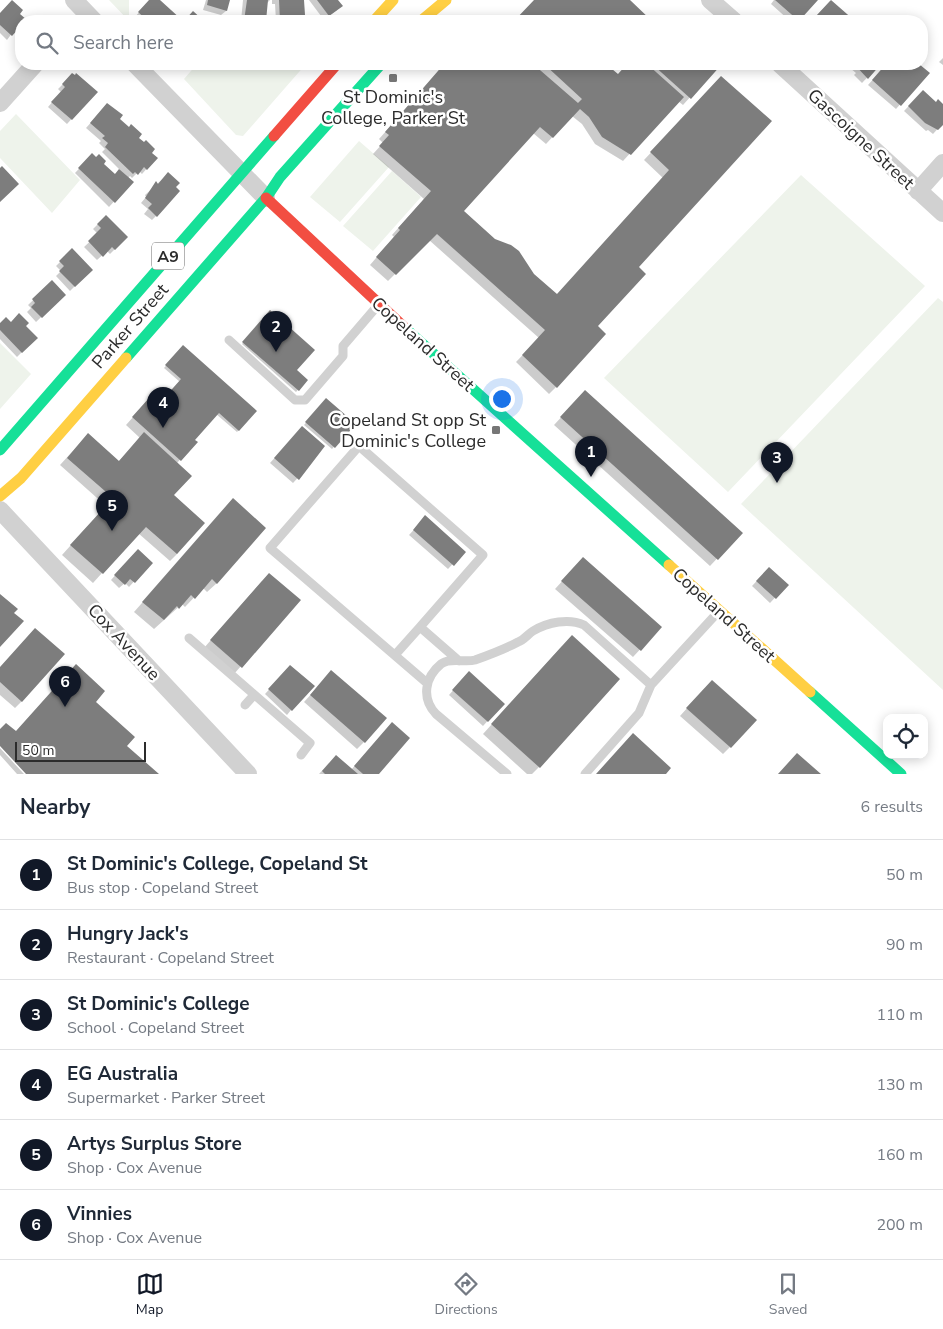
<!DOCTYPE html>
<html lang="en">
<head>
<meta charset="utf-8">
<style>
	:root { --surface:#fff; --page:#f2f2f3; --text:#1f2937; --muted:#747a83; --line:#e0e1e3; --accent:#111827 }
	body { margin:0; font-family:"Nunito Sans",sans-serif; background:var(--page); color:var(--text) }
	.controls { position:absolute; right:15px; bottom:15px; display:grid; overflow:hidden; border-radius:10px; box-shadow:0 2px 12px #0003 }
	.controls button { width:45px; height:45px; display:grid; place-items:center; padding:0; border:0; border-bottom:1px solid var(--line); background:var(--surface); color:var(--text); font:25px sans-serif }
	.scale { position:absolute; left:15px; bottom:12px; width:131px; box-sizing:border-box; padding-left:5px; border:2px solid #2c2c2c; border-top:0; font-size:14px; line-height:18px; white-space:nowrap; color:#2c2c2c; -webkit-text-stroke:4px #fff; paint-order:stroke }
	.you { position:absolute; left:501px; top:398px; width:18px; height:18px; margin:-12px; border:4px solid #fff; border-radius:50%; background:#1a73e8; box-shadow:0 0 0 8px #1a73e833 }
	.badge { display:grid; place-items:center; width:32px; height:32px; border-radius:50%; background:var(--accent); color:#fff; font-size:16px; font-weight:700 }
	.pin { position:absolute; translate:-50% -41px; filter:drop-shadow(0 1px 2px #0008) }
	.pin::after { content:''; position:absolute; top:26px; width:18px; height:15px; background:inherit; clip-path:polygon(0 0,100% 0,50% 100%) }
	.list { margin:0; padding:0; list-style:none }
	h2 { display:flex; justify-content:space-between; align-items:center; height:65px; margin:0; padding:0 20px; font-size:21px }
	h2 small { font-size:16px; font-weight:400; color:var(--muted) }
	.list li { display:grid; grid-template-columns:32px 1fr auto; gap:15px; align-items:center; box-sizing:border-box; height:70px; padding:0 20px; border-top:1px solid var(--line) }
	.list b { display:block; font-size:19px; white-space:nowrap }
	.list p { margin:0; font-size:16px; white-space:nowrap; color:var(--muted) }
	.list em { font-size:16px; font-style:normal; color:var(--muted) }
	.icon { flex:none; width:28px; height:28px; fill:none; stroke:currentColor; stroke-width:2; stroke-linecap:round; stroke-linejoin:round }
	.map { position:relative; flex:none; width:943px; height:774px; overflow:hidden }
	.search { position:absolute; background:var(--surface); box-shadow:0 2px 12px #0003; left:15px; right:15px; top:15px; height:55px; display:flex; align-items:center; gap:12px; box-sizing:border-box; padding:0 18px; border-radius:20px; color:var(--muted); font-size:19px }
	.sheet { height:485px; background:var(--surface) }
	nav { display:flex; justify-content:space-around; align-items:center; box-sizing:border-box; height:70px; border-top:1px solid var(--line); background:var(--surface); font-size:14px; color:var(--muted) }
	nav a { display:grid; justify-items:center; gap:2px }
	nav .on { color:var(--accent) }
	.map>svg:first-child { display:block }
	.green { fill:#eef3eb }
	.shadow { fill:#0003 }
	.building { fill:#7d7d7d }
	.lines { fill:none; stroke-linecap:round; stroke-linejoin:round }
	.lane { stroke:#d1d1d1; stroke-width:9 }
	.street { stroke:#d1d1d1; stroke-width:18 }
	.fast { stroke:#16e098; stroke-width:11 }
	.slow { stroke:#ffcf43; stroke-width:11 }
	.jam { stroke:#f24e42; stroke-width:11 }
	.poi-dot { fill:#767676; stroke:#fff; stroke-width:2 }
	.labels { text-anchor:middle; stroke-width:5; stroke-linejoin:round; paint-order:stroke }
	.shield { fill:#fff; stroke:#6b6b6b; stroke-width:1 }
	.shield-label { font-size:16px; font-weight:bold; fill:#2c2c2c }
	.poi-label { font-size:18px; fill:#2c2c2c; stroke:#fff }
	.street-label { font-size:18px; fill:#2c2c2c; stroke:#fff }
</style>
</head>
<body>
<div class="map">
<svg width="943" height="774" viewBox="0 0 943 774">
	<rect width="100%" height="100%" fill="#fff"/>
	<path class="green" d="M 109,0 L 129,0 L 129,21 Z
		M 197,64 L 306,64 L 243,136 L 236,135 L 184,79 Z
		M 16,114 L 80,180 L 52,213 L 0,158 L 0,131 Z
		M 359,141 L 389,167 L 340,222 L 310,197 Z
		M 392,171 L 421,197 L 373,251 L 343,226 Z
		M 801,175 L 925,286 L 728,492 L 604,378 Z
		M 938,298 L 943,302 L 943,690 L 741,504 Z
		M 0,343 L 31,374 L 0,409 Z"/>
	<path class="shadow" d="M 150,0 L 158,0 L 180,20 L 138,21 L 134,18 Z
		M 206,0 L 229,0 L 226,11 L 221,15 L 203,10 Z
		M 243,0 L 270,0 L 267,3 L 265,21 L 241,21 Z
		M 272,0 L 303,0 L 304,15 L 300,21 L 276,21 L 275,4 L 272,4 Z
		M 309,0 L 337,0 L 337,10 L 324,20 Z
		M 535,0 L 628,0 L 650,21 L 515,21 Z
		M 774,0 L 816,0 L 797,21 L 790,21 L 771,4 Z
		M 830,1 L 854,21 L 812,21 Z
		M 0,14 L 18,14 L 25,20 L 21,21 L 7,40 L 0,33 Z
		M 943,58 L 943,65 L 939,62 Z
		M 438,64 L 604,64 L 618,75 L 628,64 L 720,64 L 683,105 L 678,101 L 623,161 L 595,144 L 582,124 L 572,116 L 546,144 L 533,133 L 462,211 L 557,296 L 663,178 L 644,160 L 714,85 L 637,267 L 556,387 L 549,394 L 516,362 L 539,338 L 429,240 L 388,281 L 370,265 L 394,237 L 392,235 L 424,199 L 373,154 L 383,143 L 379,139 L 442,68 Z
		M 849,64 L 880,64 L 862,83 L 854,75 L 856,73 L 850,68 L 852,66 Z
		M 887,64 L 917,64 L 928,73 L 896,109 L 868,85 Z
		M 72,75 L 96,92 L 67,124 L 48,107 L 61,92 L 58,89 Z
		M 923,91 L 936,103 L 943,105 L 943,123 L 933,134 L 928,130 L 926,131 L 904,111 Z
		M 102,110 L 118,119 L 156,158 L 142,174 L 139,171 L 132,178 L 130,176 L 128,178 L 132,182 L 109,207 L 75,173 L 92,155 L 114,175 L 120,170 L 102,152 L 105,149 L 99,143 L 101,141 L 86,128 Z
		M 168,174 L 156,216 L 152,220 L 144,214 L 148,209 L 141,203 L 146,197 L 145,195 Z
		M 106,216 L 127,237 L 110,254 L 107,251 L 97,260 L 84,247 L 98,234 L 93,229 Z
		M 72,250 L 91,270 L 70,291 L 56,276 L 61,271 L 56,266 Z
		M 52,282 L 64,295 L 36,322 L 27,312 L 31,308 L 28,305 Z
		M 270,312 L 295,370 L 307,380 L 296,392 L 242,344 Z
		M 11,323 L 36,338 L 17,357 L 0,339 L 0,325 Z
		M 183,347 L 256,411 L 237,432 L 216,414 L 193,440 L 196,442 L 177,463 L 172,496 L 203,523 L 177,554 L 170,561 L 138,533 L 93,583 L 62,555 L 106,506 L 60,465 L 81,442 L 118,462 L 140,438 L 126,425 L 142,407 L 157,407 L 180,382 L 164,368 Z
		M 326,399 L 354,425 L 332,449 L 304,425 Z
		M 578,399 L 741,533 L 710,566 L 554,425 Z
		M 298,432 L 310,465 L 293,483 L 270,463 Z
		M 233,500 L 217,583 L 207,592 L 203,588 L 185,607 L 182,604 L 154,629 L 134,612 Z
		M 421,522 L 464,552 L 448,569 L 409,535 Z
		M 133,555 L 151,563 L 129,587 L 125,583 L 119,588 L 111,580 Z
		M 576,566 L 661,627 L 633,657 L 555,589 Z
		M 769,568 L 787,585 L 770,603 L 752,586 Z
		M 262,581 L 299,600 L 234,674 L 204,648 Z
		M 562,646 L 539,767 L 532,774 L 527,774 L 483,734 Z
		M 0,668 L 22,701 L 15,708 L 0,695 Z
		M 286,671 L 291,710 L 287,715 L 265,694 Z
		M 464,678 L 503,704 L 483,726 L 449,695 Z
		M 325,679 L 364,742 L 357,749 L 304,702 Z
		M 705,688 L 730,747 L 723,754 L 680,716 Z
		M 385,731 L 378,774 L 319,774 L 329,763 L 351,770 Z
		M 0,748 L 24,774 L 17,774 L 0,755 Z"/>
	<path class="building" d="M 12,0 L 23,10 L 20,14 L 27,20 L 21,21 L 21,26 L 12,36 L 0,25 L 0,13 Z
		M 149,0 L 160,0 L 182,20 L 148,21 L 138,12 Z
		M 208,0 L 230,0 L 227,11 L 207,5 Z
		M 247,0 L 268,0 L 266,21 L 244,21 Z
		M 279,0 L 304,0 L 305,15 L 301,15 L 301,21 L 280,21 Z
		M 317,0 L 338,0 L 343,6 L 329,16 Z
		M 534,0 L 630,0 L 652,21 L 514,21 Z
		M 775,0 L 818,0 L 799,21 Z
		M 831,0 L 855,21 L 822,21 L 816,16 Z
		M 193,11 L 204,21 L 184,21 Z
		M 444,64 L 533,64 L 578,103 L 582,99 L 544,64 L 606,64 L 618,74 L 627,64 L 647,64 L 684,97 L 631,155 L 602,137 L 589,117 L 580,109 L 553,138 L 540,127 L 464,211 L 495,239 L 511,245 L 519,251 L 534,274 L 557,294 L 669,170 L 650,152 L 721,76 L 772,121 L 639,267 L 646,274 L 598,326 L 606,334 L 557,388 L 522,355 L 545,330 L 437,234 L 396,275 L 376,257 L 400,230 L 398,228 L 431,191 L 379,146 L 389,135 L 385,132 Z
		M 652,64 L 722,64 L 691,99 Z
		M 854,64 L 881,64 L 868,79 Z
		M 886,64 L 919,64 L 930,73 L 901,106 L 872,80 Z
		M 72,73 L 75,75 L 76,73 L 98,92 L 72,120 L 51,102 L 65,87 L 62,84 Z
		M 923,90 L 936,102 L 938,99 L 943,104 L 943,125 L 938,130 L 925,123 L 908,106 Z
		M 107,103 L 123,115 L 120,119 L 129,127 L 131,124 L 142,134 L 139,138 L 144,142 L 146,140 L 155,149 L 152,153 L 158,158 L 147,170 L 144,167 L 138,175 L 135,172 L 133,174 L 105,147 L 108,143 L 102,138 L 105,136 L 90,123 Z
		M 92,153 L 96,157 L 99,154 L 106,161 L 104,164 L 115,174 L 119,169 L 134,182 L 115,203 L 78,168 Z
		M 2,166 L 19,184 L 0,202 L 0,168 Z
		M 168,172 L 180,183 L 176,187 L 180,191 L 157,217 L 148,208 L 152,204 L 145,198 L 156,181 L 158,184 Z
		M 106,215 L 128,237 L 115,250 L 112,247 L 103,257 L 88,241 L 101,228 L 97,224 Z
		M 72,248 L 93,270 L 75,287 L 59,271 L 64,266 L 59,261 Z
		M 52,280 L 66,295 L 42,318 L 31,307 L 35,303 L 32,299 Z
		M 270,310 L 315,350 L 297,370 L 308,380 L 299,391 L 242,342 Z
		M 19,313 L 29,323 L 26,326 L 38,338 L 22,353 L 0,330 L 0,323 L 6,317 L 11,322 Z
		M 183,345 L 257,411 L 239,431 L 219,413 L 195,440 L 198,442 L 181,461 L 132,417 L 149,398 L 157,406 L 181,379 L 165,365 Z
		M 585,390 L 743,533 L 718,560 L 560,417 Z
		M 326,398 L 356,424 L 335,448 L 305,422 Z
		M 302,426 L 325,446 L 299,480 L 274,458 Z
		M 144,432 L 192,476 L 174,495 L 205,523 L 177,554 L 146,527 L 103,574 L 70,545 L 113,498 L 67,458 L 88,433 L 119,461 Z
		M 233,498 L 266,528 L 217,584 L 212,579 L 195,599 L 191,595 L 179,609 L 177,606 L 164,620 L 142,602 Z
		M 425,515 L 466,552 L 454,566 L 413,530 Z
		M 138,549 L 153,563 L 135,583 L 130,579 L 125,585 L 114,575 Z
		M 583,557 L 662,627 L 641,651 L 561,581 Z
		M 769,567 L 789,585 L 776,599 L 756,581 Z
		M 269,573 L 301,600 L 242,668 L 210,640 Z
		M 0,594 L 18,609 L 14,613 L 24,621 L 0,647 Z
		M 35,628 L 65,654 L 22,702 L 0,682 L 0,667 Z
		M 572,635 L 620,679 L 540,768 L 491,724 Z
		M 76,664 L 105,691 L 96,702 L 135,737 L 127,746 L 159,774 L 26,774 L 0,746 L 0,729 L 6,723 L 16,731 Z
		M 290,665 L 315,686 L 292,711 L 268,689 Z
		M 331,670 L 387,718 L 365,743 L 310,695 Z
		M 469,671 L 505,704 L 488,722 L 452,690 Z
		M 712,680 L 757,720 L 731,748 L 686,708 Z
		M 392,722 L 410,738 L 379,774 L 363,774 L 354,766 Z
		M 633,733 L 671,768 L 666,774 L 596,774 Z
		M 797,753 L 821,774 L 778,774 Z
		M 336,755 L 358,774 L 325,774 L 322,771 Z"/>
	<g class="lines">
		<path class="lane" d="M 229,340 L 295,400 L 305,400 L 343,356 L 343,346 L 379,304
			M 189,638 L 310,743 L 301,755
			M 395,655 L 420,627
			M 427,683 L 270,548 L 359,446 L 483,555 L 420,627 L 459,661
			M 245,705 L 254,695
			M 507,774 L 436,714 C 421,698 425,677 441,664 C 450,657 465,663 475,660 C 489,655 505,649 518,642 C 524,640 528,634 533,631 C 548,622 569,618 584,625 L 651,685
			M 585,774 L 639,713 L 651,685 L 719,611"/>
		<path class="street" d="M 74,0 L 94,21
			M 710,0 L 734,21
			M 135,64 L 266,198
			M 780,64 L 943,213
			M 0,103 L 35,64
			M 918,191 L 943,163
			M 0,510 L 248,774"/>
		<path class="fast" d="M 406,329 L 669,565
			M 126,358 L 266,198 L 280,177 L 381,64
			M 0,450 L 274,136
			M 810,692 L 901,774"/>
		<path class="slow" d="M 374,21 L 393,0
			M 421,21 L 446,0
			M 0,496 L 21,478 L 126,358
			M 669,565 L 810,692"/>
		<path class="jam" d="M 274,136 L 337,64
			M 266,198 L 406,329"/>
	</g>
	<g class="poi-dot">
		<rect x="388" y="73" width="10" height="10" rx="2.5"/>
		<rect x="491" y="425" width="10" height="10" rx="2.5"/>
	</g>
	<g class="labels">
		<rect class="shield" x="152" y="242.5" width="32" height="27" rx="4"/>
		<g class="shield-label">
			<text x="168" y="262">A9</text>
		</g>
		<g class="poi-label">
			<text x="393" y="103">St Dominic's<tspan x="393" dy="21">College, Parker St</tspan></text>
			<text x="486" y="426" text-anchor="end">Copeland St opp St<tspan x="486" dy="21">Dominic's College</tspan></text>
		</g>
		<g class="street-label">
			<text transform="translate(861 139) rotate(43)" y="6">Gascoigne Street</text>
			<text transform="translate(130 326) rotate(-49)" y="6">Parker Street</text>
			<text transform="translate(423 344) rotate(42)" y="6">Copeland Street</text>
			<text transform="translate(724 615) rotate(42)" y="6">Copeland Street</text>
			<text transform="translate(124 642) rotate(47)" y="6">Cox Avenue</text>
		</g>
	</g>
</svg>
<div class="controls">
<button><svg class="icon" aria-label="locate" viewBox="0 0 24 24"><circle cx="12" cy="12" r="6"/><path d="M12 2v4M12 18v4M2 12h4M18 12h4"/></svg></button>
</div>
<div class="scale">50 m</div>
<div class="you"></div>
<div class="pin badge" style="left:591px;top:477px">1</div>
<div class="pin badge" style="left:276px;top:352px">2</div>
<div class="pin badge" style="left:777px;top:483px">3</div>
<div class="pin badge" style="left:163px;top:428px">4</div>
<div class="pin badge" style="left:112px;top:531px">5</div>
<div class="pin badge" style="left:65px;top:707px">6</div>
<div class="search"><svg class="icon" aria-label="search" viewBox="0 0 24 24"><circle cx="10" cy="10" r="6"/><path d="M15 15l6 6"/></svg>Search here</div>
</div>
<section class="sheet">
<h2>Nearby<small>6 results</small></h2>
<ul class="list">
<li><span class="badge">1</span><div><b>St Dominic's College, Copeland St</b><p>Bus stop · Copeland Street</p></div><em>50 m</em></li>
<li><span class="badge">2</span><div><b>Hungry Jack's</b><p>Restaurant · Copeland Street</p></div><em>90 m</em></li>
<li><span class="badge">3</span><div><b>St Dominic's College</b><p>School · Copeland Street</p></div><em>110 m</em></li>
<li><span class="badge">4</span><div><b>EG Australia</b><p>Supermarket · Parker Street</p></div><em>130 m</em></li>
<li><span class="badge">5</span><div><b>Artys Surplus Store</b><p>Shop · Cox Avenue</p></div><em>160 m</em></li>
<li><span class="badge">6</span><div><b>Vinnies</b><p>Shop · Cox Avenue</p></div><em>200 m</em></li>
</ul>
</section>
<nav>
<a class="on"><svg class="icon" aria-label="map" viewBox="0 0 24 24"><path d="M3 6l6-2 6 2 6-2v14l-6 2-6-2-6 2zM9 4v14M15 6v14"/></svg>Map</a>
<a><svg class="icon" aria-label="directions" viewBox="0 0 24 24"><path d="M12 3l9 9-9 9-9-9zM9 14v-3h6M13 9l2 2-2 2"/></svg>Directions</a>
<a><svg class="icon" aria-label="saved" viewBox="0 0 24 24"><path d="M7 4h10v16l-5-4-5 4z"/></svg>Saved</a>
</nav>
</body>
</html>
